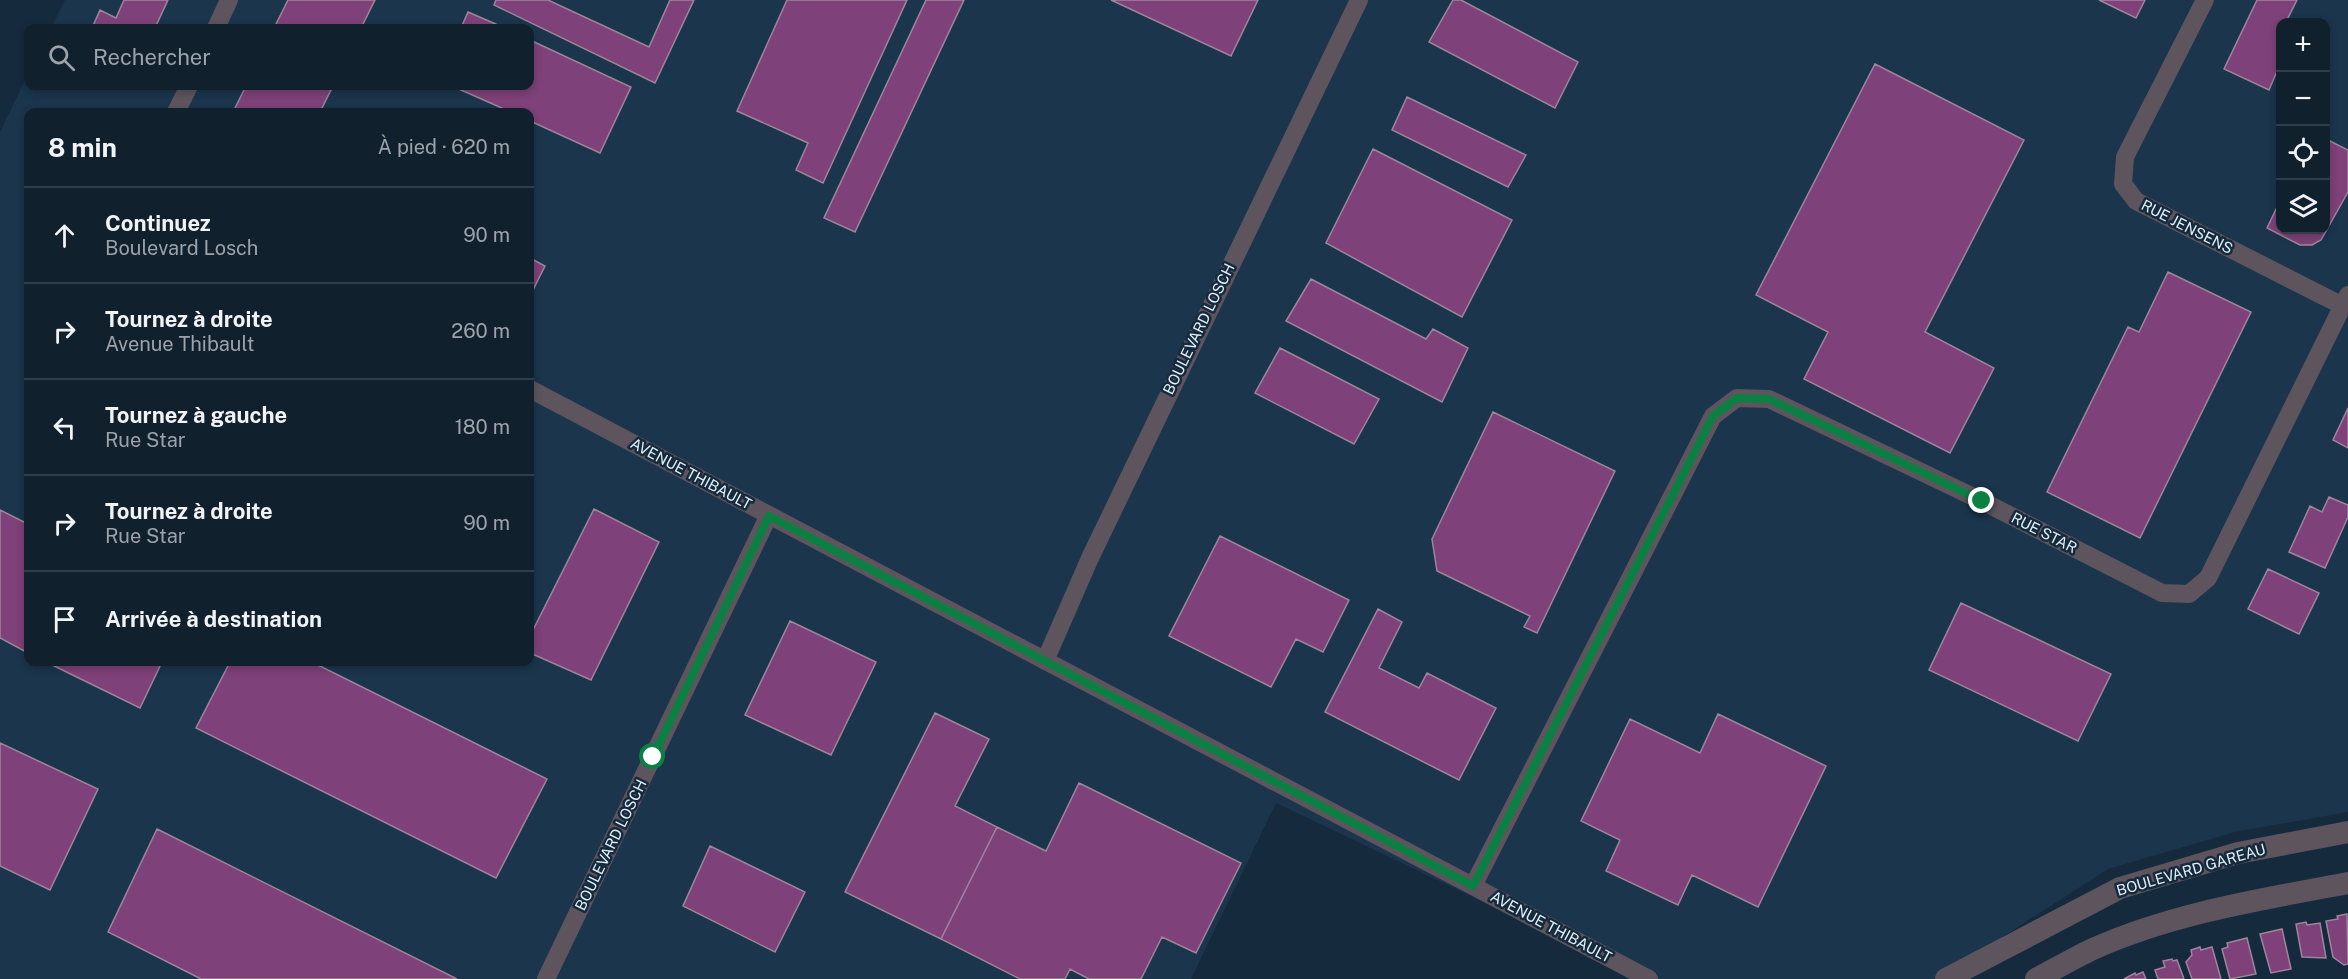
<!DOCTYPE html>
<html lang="fr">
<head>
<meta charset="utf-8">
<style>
	:root { --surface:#10202d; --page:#1e2d39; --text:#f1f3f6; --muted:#9ca3aa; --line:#303e49 }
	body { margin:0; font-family:"Public Sans",sans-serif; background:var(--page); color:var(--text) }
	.controls { position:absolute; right:18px; top:18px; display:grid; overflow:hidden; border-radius:12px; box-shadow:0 3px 9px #0003 }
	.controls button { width:54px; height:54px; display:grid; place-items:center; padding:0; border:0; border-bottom:2px solid var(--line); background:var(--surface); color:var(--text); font:30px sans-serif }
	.stop { position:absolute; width:18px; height:18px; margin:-14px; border:4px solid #0b8043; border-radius:50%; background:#fff }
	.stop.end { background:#0b8043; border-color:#fff; box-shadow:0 2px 6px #0008 }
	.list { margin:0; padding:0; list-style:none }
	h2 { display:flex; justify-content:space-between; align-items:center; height:78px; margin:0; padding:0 24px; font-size:26px }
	h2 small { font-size:20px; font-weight:400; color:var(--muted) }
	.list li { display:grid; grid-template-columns:39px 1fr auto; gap:18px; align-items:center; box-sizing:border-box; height:96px; padding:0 24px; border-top:2px solid var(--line) }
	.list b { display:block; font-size:22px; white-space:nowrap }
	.list p { margin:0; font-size:20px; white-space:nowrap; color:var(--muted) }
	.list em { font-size:20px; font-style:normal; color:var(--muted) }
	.icon { flex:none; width:33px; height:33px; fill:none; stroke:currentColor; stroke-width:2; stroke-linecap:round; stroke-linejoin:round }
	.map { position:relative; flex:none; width:2348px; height:979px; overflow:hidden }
	.search { position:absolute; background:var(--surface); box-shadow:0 3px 9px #0003; left:24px; top:24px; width:510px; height:66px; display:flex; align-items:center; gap:15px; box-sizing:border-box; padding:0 21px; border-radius:12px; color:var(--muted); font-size:22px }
	.panel { position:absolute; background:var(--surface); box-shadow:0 3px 9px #0003; left:24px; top:108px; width:510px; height:558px; border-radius:12px }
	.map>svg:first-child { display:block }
	.built { fill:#1a354c; fill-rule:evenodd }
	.building { fill:#7e4179; stroke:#9e859b; stroke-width:1.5 }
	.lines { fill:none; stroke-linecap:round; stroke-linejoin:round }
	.minor { stroke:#5d545e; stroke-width:18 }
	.tertiary { stroke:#5d545e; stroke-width:22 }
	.route { stroke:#0b8043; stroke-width:8 }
	.labels { text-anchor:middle; stroke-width:5; stroke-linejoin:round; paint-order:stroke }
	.street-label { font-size:15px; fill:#e1eefa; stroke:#152a3c }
</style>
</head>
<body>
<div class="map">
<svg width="2348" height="979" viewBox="0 0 2348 979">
	<rect width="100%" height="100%" fill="#152a3c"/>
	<path class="built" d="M 65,0 L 2348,0 L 2348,812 L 2235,832 L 2108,869 L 1937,979 L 1645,979 L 1276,803 L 1191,979 L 0,979 L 0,132 L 28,74 L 28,86 L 530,86 L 530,28 L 51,28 ZM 2280,22 L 2326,22 L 2326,230 L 2280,230 ZM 28,112 L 530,112 L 530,662 L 28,662 Z"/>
	<path class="building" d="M 124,0 L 168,0 L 155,28 L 92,28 L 100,10 L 116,18 Z
		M 288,0 L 375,0 L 361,28 L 274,28 Z
		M 496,0 L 548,0 L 649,47 L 670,0 L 694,0 L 655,83 L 494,5 Z
		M 787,0 L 907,0 L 823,183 L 796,170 L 808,143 L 737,111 Z
		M 926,0 L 964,0 L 855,232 L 824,218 Z
		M 1111,0 L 1258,0 L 1231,56 Z
		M 1453,0 L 1461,0 L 1578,62 L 1555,108 L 1429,42 Z
		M 2099,0 L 2145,0 L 2136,18 Z
		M 2257,0 L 2297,0 L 2286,22 L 2280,22 L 2278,39 L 2280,40 L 2280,64 L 2269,90 L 2224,69 Z
		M 468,12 L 505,28 L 461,28 Z
		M 530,40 L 631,87 L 600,153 L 530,121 L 530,112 L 511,112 L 452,86 L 530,86 Z
		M 1875,64 L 2024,140 L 1925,332 L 1994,368 L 1950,453 L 1804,379 L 1828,332 L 1756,295 Z
		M 246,86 L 333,86 L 320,112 L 233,112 Z
		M 1407,97 L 1526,155 L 1508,187 L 1392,130 Z
		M 2326,139 L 2348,150 L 2348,192 L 2321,240 L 2312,245 L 2300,245 L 2267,228 L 2280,201 L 2280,230 L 2326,230 Z
		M 1373,149 L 1512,220 L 1462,317 L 1326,243 Z
		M 530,258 L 545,266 L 530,296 Z
		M 2168,272 L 2251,312 L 2140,538 L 2047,492 L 2128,327 L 2139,332 Z
		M 1311,279 L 1426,339 L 1433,329 L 1468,348 L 1442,402 L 1286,321 Z
		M 1280,348 L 1379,399 L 1354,444 L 1255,393 Z
		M 2348,408 L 2348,448 L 2333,440 Z
		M 1493,412 L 1615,471 L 1537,633 L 1524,627 L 1530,616 L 1437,571 L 1432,539 Z
		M 2329,497 L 2348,505 L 2348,517 L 2325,568 L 2289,552 L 2310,506 L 2322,512 Z
		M 594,509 L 659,542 L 591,680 L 530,653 L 530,636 Z
		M 0,510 L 28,524 L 28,653 L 0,638 Z
		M 1220,536 L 1349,600 L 1323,652 L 1296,639 L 1271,687 L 1169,636 Z
		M 2268,569 L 2319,593 L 2299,634 L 2248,609 Z
		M 1961,603 L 2111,674 L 2078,741 L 1929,670 Z
		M 1378,609 L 1402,622 L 1379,668 L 1419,688 L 1427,673 L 1496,708 L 1459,780 L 1325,712 Z
		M 790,621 L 876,662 L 831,755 L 745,715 Z
		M 46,662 L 162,662 L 140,708 Z
		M 230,662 L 312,662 L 547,779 L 496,878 L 196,728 Z
		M 935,713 L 989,739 L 955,806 L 997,827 L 941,939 L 845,892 Z
		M 1718,714 L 1826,766 L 1758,907 L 1692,875 L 1678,905 L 1606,871 L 1620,840 L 1581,821 L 1630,719 L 1700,753 Z
		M 0,743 L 98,789 L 50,890 L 0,866 Z
		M 1079,783 L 1241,863 L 1196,953 L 1162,937 L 1141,979 L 1089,979 L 1070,969 L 1065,979 L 1020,979 L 941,939 L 997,827 L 1046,851 Z
		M 157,829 L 457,979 L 201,979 L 108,932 Z
		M 710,846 L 805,892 L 775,952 L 683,906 Z
		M 2347,914 L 2348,964 L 2344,965 L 2333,957 L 2326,921 L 2338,919 L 2337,916 Z
		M 2306,922 L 2307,925 L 2320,923 L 2326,958 L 2302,957 L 2296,924 Z
		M 2282,929 L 2291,969 L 2271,973 L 2260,934 Z
		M 2247,938 L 2256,974 L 2230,979 L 2222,949 L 2228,947 L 2227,943 Z
		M 2200,947 L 2201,950 L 2212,947 L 2221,979 L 2192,979 L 2186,962 L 2192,955 L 2191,950 Z
		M 2172,959 L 2173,961 L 2177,960 L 2184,979 L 2158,979 L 2155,970 L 2165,967 L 2163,961 Z
		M 2143,972 L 2146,979 L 2124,979 L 2135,973 L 2136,975 Z"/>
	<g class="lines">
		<path class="minor" d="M 2205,0 L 2125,157 L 2123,184 L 2136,201 L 2343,306
			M 216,28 L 229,0
			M 176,112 L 189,86
			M 530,389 L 1649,979
			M 1045,661 L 1090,558 L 1359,0
			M 1473,886 L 1713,416 L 1737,398 L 1769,399 L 1982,501 L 2162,593 L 2189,594 L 2208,578 L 2348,295
			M 546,979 L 769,515"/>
		<path class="tertiary" d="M 1946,979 L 2120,888 L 2238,853 L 2348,832
			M 2036,979 C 2055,969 2074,958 2093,949 C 2173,913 2263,899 2348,883"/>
	</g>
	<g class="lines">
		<path class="route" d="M 653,757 L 769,516 L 1473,886 L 1713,416 L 1737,398 L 1769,399 L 1982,501"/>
	</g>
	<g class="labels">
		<g class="street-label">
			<text transform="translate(2187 227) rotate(27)" y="5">RUE JENSENS</text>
			<text transform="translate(1199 329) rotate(-64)" y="5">BOULEVARD LOSCH</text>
			<text transform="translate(691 474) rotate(28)" y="5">AVENUE THIBAULT</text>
			<text transform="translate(2044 533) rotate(27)" y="5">RUE STAR</text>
			<text transform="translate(611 845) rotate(-64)" y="5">BOULEVARD LOSCH</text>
			<text transform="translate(2191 870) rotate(-16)" y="5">BOULEVARD GAREAU</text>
			<text transform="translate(1551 927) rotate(28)" y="5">AVENUE THIBAULT</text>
		</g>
	</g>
</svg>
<div class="controls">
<button>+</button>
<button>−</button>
<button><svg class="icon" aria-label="locate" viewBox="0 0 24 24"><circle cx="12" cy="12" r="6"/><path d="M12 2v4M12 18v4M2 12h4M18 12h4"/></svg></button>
<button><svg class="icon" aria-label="layers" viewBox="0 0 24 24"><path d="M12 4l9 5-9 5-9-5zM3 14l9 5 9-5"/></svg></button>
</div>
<div class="stop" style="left:653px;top:757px"></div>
<div class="stop end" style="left:1982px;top:501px"></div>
<div class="search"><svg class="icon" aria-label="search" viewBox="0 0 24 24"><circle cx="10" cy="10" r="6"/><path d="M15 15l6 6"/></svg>Rechercher</div>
<section class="panel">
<h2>8 min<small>À pied · 620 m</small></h2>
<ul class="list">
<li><svg class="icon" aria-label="ahead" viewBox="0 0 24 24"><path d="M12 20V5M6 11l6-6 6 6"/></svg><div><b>Continuez</b><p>Boulevard Losch</p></div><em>90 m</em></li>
<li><svg class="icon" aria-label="right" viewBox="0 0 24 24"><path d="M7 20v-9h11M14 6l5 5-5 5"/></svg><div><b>Tournez à droite</b><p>Avenue Thibault</p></div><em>260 m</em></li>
<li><svg class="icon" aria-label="left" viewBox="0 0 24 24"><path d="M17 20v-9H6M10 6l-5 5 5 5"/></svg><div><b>Tournez à gauche</b><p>Rue Star</p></div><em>180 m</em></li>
<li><svg class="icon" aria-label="right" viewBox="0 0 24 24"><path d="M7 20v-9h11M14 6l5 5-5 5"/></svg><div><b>Tournez à droite</b><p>Rue Star</p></div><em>90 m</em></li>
<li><svg class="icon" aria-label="arrive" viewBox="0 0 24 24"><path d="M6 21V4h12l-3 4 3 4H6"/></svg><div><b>Arrivée à destination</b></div></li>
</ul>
</section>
</div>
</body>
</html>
